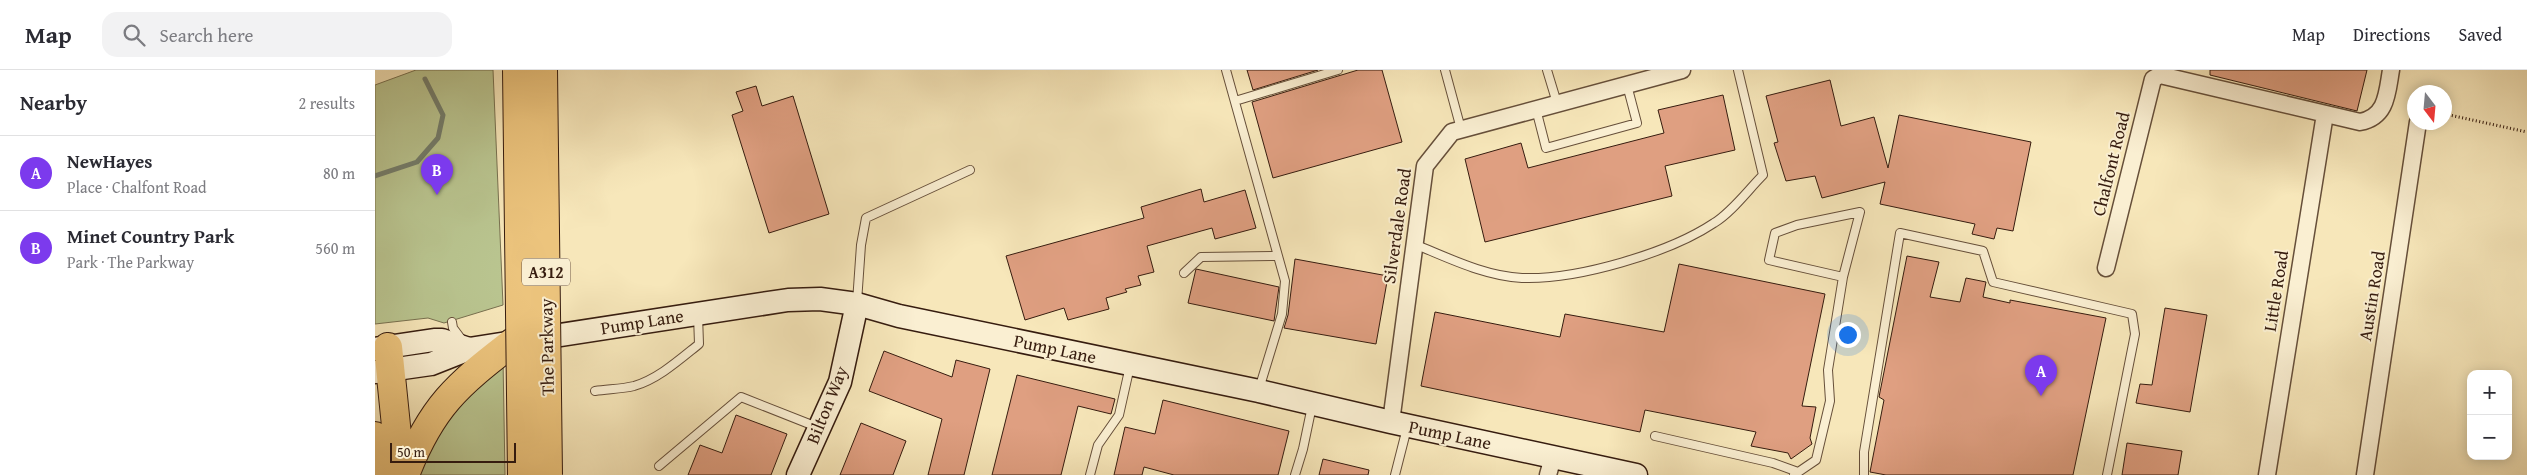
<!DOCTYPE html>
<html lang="en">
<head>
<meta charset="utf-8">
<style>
	:root { --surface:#fff; --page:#f2f2f3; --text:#2b2b33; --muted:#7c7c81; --line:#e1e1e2; --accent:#7c3aed }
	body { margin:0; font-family:"Gentium Book Plus",serif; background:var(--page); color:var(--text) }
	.controls { position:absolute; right:15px; bottom:15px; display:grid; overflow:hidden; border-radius:10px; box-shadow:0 2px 12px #0003 }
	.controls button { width:45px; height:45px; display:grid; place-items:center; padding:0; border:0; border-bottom:1px solid var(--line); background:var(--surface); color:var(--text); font:25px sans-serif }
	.compass { position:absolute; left:2032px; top:15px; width:45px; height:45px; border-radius:50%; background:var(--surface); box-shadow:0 2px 12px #0003; rotate:164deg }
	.scale { position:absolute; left:15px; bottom:12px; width:126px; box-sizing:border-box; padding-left:5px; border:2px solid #361c0f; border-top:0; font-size:14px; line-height:18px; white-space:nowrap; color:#361c0f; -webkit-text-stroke:4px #faefd2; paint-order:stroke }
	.you { position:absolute; left:1472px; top:264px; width:18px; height:18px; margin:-12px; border:4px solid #fff; border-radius:50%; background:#1a73e8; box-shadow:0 0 0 8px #1a73e833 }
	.badge { display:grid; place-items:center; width:32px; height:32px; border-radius:50%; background:var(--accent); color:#fff; font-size:16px; font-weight:700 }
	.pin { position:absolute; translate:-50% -41px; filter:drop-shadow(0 1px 2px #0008) }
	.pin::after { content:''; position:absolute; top:26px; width:18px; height:15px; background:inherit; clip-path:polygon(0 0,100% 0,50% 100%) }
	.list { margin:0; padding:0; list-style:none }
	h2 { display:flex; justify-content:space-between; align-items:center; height:65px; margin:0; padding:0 20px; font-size:21px }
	h2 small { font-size:16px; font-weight:400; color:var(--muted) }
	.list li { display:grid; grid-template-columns:32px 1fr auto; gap:15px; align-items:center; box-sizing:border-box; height:75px; padding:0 20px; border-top:1px solid var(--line) }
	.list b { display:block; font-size:19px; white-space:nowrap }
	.list p { margin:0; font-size:16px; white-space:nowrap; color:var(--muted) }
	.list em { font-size:16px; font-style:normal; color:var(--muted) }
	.icon { flex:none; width:28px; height:28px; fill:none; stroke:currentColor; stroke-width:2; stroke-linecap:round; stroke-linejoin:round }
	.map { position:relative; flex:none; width:2152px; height:405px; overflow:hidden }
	header { display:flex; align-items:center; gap:30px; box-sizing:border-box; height:70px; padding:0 25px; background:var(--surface); border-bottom:1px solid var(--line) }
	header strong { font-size:24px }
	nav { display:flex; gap:28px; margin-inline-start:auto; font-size:18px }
	.search { width:350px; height:45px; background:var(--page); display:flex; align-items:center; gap:12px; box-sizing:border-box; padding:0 18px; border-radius:15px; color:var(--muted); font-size:19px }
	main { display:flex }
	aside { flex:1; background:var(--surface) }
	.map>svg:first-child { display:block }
	.green { fill:#bac691; stroke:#787150 }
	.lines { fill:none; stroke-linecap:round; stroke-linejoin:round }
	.stream { stroke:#747e6d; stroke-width:5 }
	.building { fill:#df9f81; stroke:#361c0f }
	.lane-casing { stroke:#664f3a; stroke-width:10 }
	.street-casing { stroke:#664f3a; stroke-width:19 }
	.secondary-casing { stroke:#361c0f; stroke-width:25 }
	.highway-casing { stroke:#361c0f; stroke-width:30 }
	.path { stroke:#361c0f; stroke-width:3; stroke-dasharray:1 2.5; stroke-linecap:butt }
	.lane { stroke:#faefd2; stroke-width:8 }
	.street { stroke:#faefd2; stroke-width:16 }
	.secondary { stroke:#faefd2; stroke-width:22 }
	.highway { stroke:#ecc47d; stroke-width:28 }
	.highway-bridge-casing { stroke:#361c0f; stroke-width:30; stroke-linecap:butt }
	.highway-bridge { stroke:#ecc47d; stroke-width:28 }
	.labels { text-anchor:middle; stroke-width:4; stroke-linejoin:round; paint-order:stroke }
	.shield { fill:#faefd2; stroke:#715b4a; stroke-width:1 }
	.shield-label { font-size:16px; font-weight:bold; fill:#361c0f }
	.street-label { font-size:18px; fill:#361c0f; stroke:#faefd2 }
</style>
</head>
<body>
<header>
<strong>Map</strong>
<div class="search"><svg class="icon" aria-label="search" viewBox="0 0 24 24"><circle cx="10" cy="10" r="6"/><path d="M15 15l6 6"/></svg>Search here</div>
<nav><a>Map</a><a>Directions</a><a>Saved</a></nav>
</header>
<main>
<aside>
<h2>Nearby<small>2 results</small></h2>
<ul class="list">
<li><span class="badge">A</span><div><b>NewHayes</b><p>Place · Chalfont Road</p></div><em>80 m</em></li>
<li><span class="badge">B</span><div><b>Minet Country Park</b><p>Park · The Parkway</p></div><em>560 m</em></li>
</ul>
</aside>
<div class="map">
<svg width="2152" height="405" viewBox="0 0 2152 405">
	<rect width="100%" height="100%" fill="#f7e7ba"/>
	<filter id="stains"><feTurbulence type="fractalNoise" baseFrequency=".004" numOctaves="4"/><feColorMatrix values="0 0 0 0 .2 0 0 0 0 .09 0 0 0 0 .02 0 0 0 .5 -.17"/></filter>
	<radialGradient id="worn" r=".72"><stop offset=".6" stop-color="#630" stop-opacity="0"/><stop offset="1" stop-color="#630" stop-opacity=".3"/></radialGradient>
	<path class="green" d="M 41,0 L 118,0 L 128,235 L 69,253 L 53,248 L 0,254 L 0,15 Z
		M 128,289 L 130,405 L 41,405 L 58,356 Z"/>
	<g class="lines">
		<path class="stream" d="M 0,106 L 42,92 L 63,68 L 68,45 L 50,9"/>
	</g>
	<path class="building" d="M 872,0 L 943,0 L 878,20 Z
		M 983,0 L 1007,0 L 1027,72 L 898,108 L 877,32 Z
		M 1835,0 L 1992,0 L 1982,41 L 1835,5 Z
		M 1455,10 L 1466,56 L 1499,47 L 1513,98 L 1524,45 L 1656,72 L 1638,161 L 1622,158 L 1619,169 L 1597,164 L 1600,154 L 1505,134 L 1510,112 L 1447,128 L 1440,106 L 1411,111 L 1399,73 L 1403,72 L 1391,26 Z
		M 381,16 L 387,36 L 418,26 L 454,144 L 394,163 L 357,45 L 368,41 L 361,22 Z
		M 1348,25 L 1360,80 L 1290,96 L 1297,126 L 1110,172 L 1090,89 L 1146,73 L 1153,98 L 1289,63 L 1283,40 Z
		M 826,119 L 829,132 L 870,120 L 881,158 L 840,169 L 837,158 L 772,176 L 779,202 L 763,206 L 766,215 L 750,219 L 752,222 L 731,228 L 734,239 L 693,250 L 689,238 L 650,250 L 631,186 L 769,148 L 766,137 Z
		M 1532,186 L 1564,192 L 1555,227 L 1585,232 L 1591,208 L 1611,212 L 1608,227 L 1635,233 L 1635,230 L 1731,248 L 1698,405 L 1511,405 L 1495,402 L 1509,330 L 1504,327 Z
		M 920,189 L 1013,206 L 1001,274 L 909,258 L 913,245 Z
		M 1304,194 L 1450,224 L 1427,336 L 1441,337 L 1435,368 L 1437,374 L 1416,389 L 1413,383 L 1376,376 L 1381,362 L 1270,340 L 1265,362 L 1046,316 L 1060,242 L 1185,267 L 1190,244 L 1289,262 Z
		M 821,199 L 904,217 L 899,251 L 813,233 Z
		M 1790,238 L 1832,245 L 1815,342 L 1761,333 L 1765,314 L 1777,315 Z
		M 509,281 L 577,307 L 581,290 L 615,299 L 589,405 L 553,405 L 567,349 L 494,321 Z
		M 642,305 L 740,329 L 736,344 L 703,336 L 686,405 L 617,405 Z
		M 788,330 L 914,361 L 903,405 L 799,405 L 769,397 L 767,405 L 739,405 L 750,357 L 780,364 Z
		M 361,345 L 412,364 L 396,405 L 313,405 L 325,375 L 347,383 Z
		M 486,353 L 531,371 L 518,405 L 465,405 Z
		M 1752,373 L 1807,381 L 1803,405 L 1747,405 Z
		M 948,389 L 994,400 L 993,405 L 944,405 Z"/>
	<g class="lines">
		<defs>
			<path id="lane" d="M 851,0 L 910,211 L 907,244 L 884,319
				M 1070,0 L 1086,59
				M 1172,0 L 1182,33
				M 860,31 L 963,0
				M 1161,39 L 1171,78 L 1262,53 L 1252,15
				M 1039,174 C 1074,188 1109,206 1147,208 C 1202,210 1294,183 1339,153 C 1357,142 1373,120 1388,105 L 1363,0
				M 809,203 L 826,187 L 903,186
				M 482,232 L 486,175 L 491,148 L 595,100
				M 77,252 L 78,258 L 87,270
				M 220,321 C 233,319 247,319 259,316 C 283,309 304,290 324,274 L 323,245
				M 1280,366 L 1398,393 L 1423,402
				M 284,396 L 366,327 L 442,357
				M 715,405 L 723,375 L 744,345 L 755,296
				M 920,405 L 928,379 L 937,336
				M 1020,405 L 1032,358
				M 1419,405 L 1441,390 L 1455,331 L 1453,300 L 1468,207 L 1485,142 L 1422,155 L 1400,163 L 1394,190 L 1468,207
				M 1489,405 L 1489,382 L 1525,163 L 1608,181 L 1618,212 L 1757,244 L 1760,264 L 1732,405"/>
			<path id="street" d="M 1731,198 L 1778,9 L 1785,5 L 1985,52 C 2012,47 2012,23 2016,0
				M 1016,352 L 1050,96 L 1077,62 L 1307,0
				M 1173,405 L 1178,387
				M 1892,405 L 1950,44
				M 1990,405 L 2043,52"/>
			<path id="secondary" d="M 0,279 L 59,270 L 67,270 L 94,279
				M 0,302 L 56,294 L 94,279 L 413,230 L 445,229 L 482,234 L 524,246 L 884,321 L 1016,352 L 1261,405
				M 423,405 L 465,312 L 482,234"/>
			<path id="highway" d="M 13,277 L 26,405
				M 0,366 L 6,405
				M 30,405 C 56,337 82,315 138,272"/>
		</defs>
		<use href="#lane" class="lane-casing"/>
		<use href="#street" class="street-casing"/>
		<use href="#secondary" class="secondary-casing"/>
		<use href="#highway" class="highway-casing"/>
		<path class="path" d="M 2070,44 L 2152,62"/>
		<use href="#lane" class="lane"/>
		<use href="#street" class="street"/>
		<use href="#secondary" class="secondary"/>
		<use href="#highway" class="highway"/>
		<defs>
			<path id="highway-bridge" d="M 142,0 L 147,405
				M 168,0 L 173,405"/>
		</defs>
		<use href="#highway-bridge" class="highway-bridge-casing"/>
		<use href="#highway-bridge" class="highway-bridge"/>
	</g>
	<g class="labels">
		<rect class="shield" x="147" y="188.5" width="48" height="27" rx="4"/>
		<g class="shield-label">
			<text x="171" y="208">A312</text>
		</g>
		<g class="street-label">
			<text transform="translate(1736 94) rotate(-76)" y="6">Chalfont Road</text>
			<text transform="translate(1022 156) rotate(-82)" y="6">Silverdale Road</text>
			<text transform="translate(1901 221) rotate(-81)" y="6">Little Road</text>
			<text transform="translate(1997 226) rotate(-81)" y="6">Austin Road</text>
			<text transform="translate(267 252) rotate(-9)" y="6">Pump Lane</text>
			<text transform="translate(172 277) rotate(-91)" y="6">The Parkway</text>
			<text transform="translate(680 279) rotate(12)" y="6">Pump Lane</text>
			<text transform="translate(452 335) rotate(-68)" y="6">Bilton Way</text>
			<text transform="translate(1075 365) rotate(12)" y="6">Pump Lane</text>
		</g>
	</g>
	<rect width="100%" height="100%" filter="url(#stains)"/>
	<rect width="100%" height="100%" fill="url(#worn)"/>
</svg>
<div class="controls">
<button>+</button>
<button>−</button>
</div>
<svg class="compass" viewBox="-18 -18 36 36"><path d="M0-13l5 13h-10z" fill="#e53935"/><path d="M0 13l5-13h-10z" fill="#7c7c81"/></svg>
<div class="scale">50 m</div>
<div class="you"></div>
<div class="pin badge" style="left:1666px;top:326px">A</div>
<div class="pin badge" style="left:62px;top:125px">B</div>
</div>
</main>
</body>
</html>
